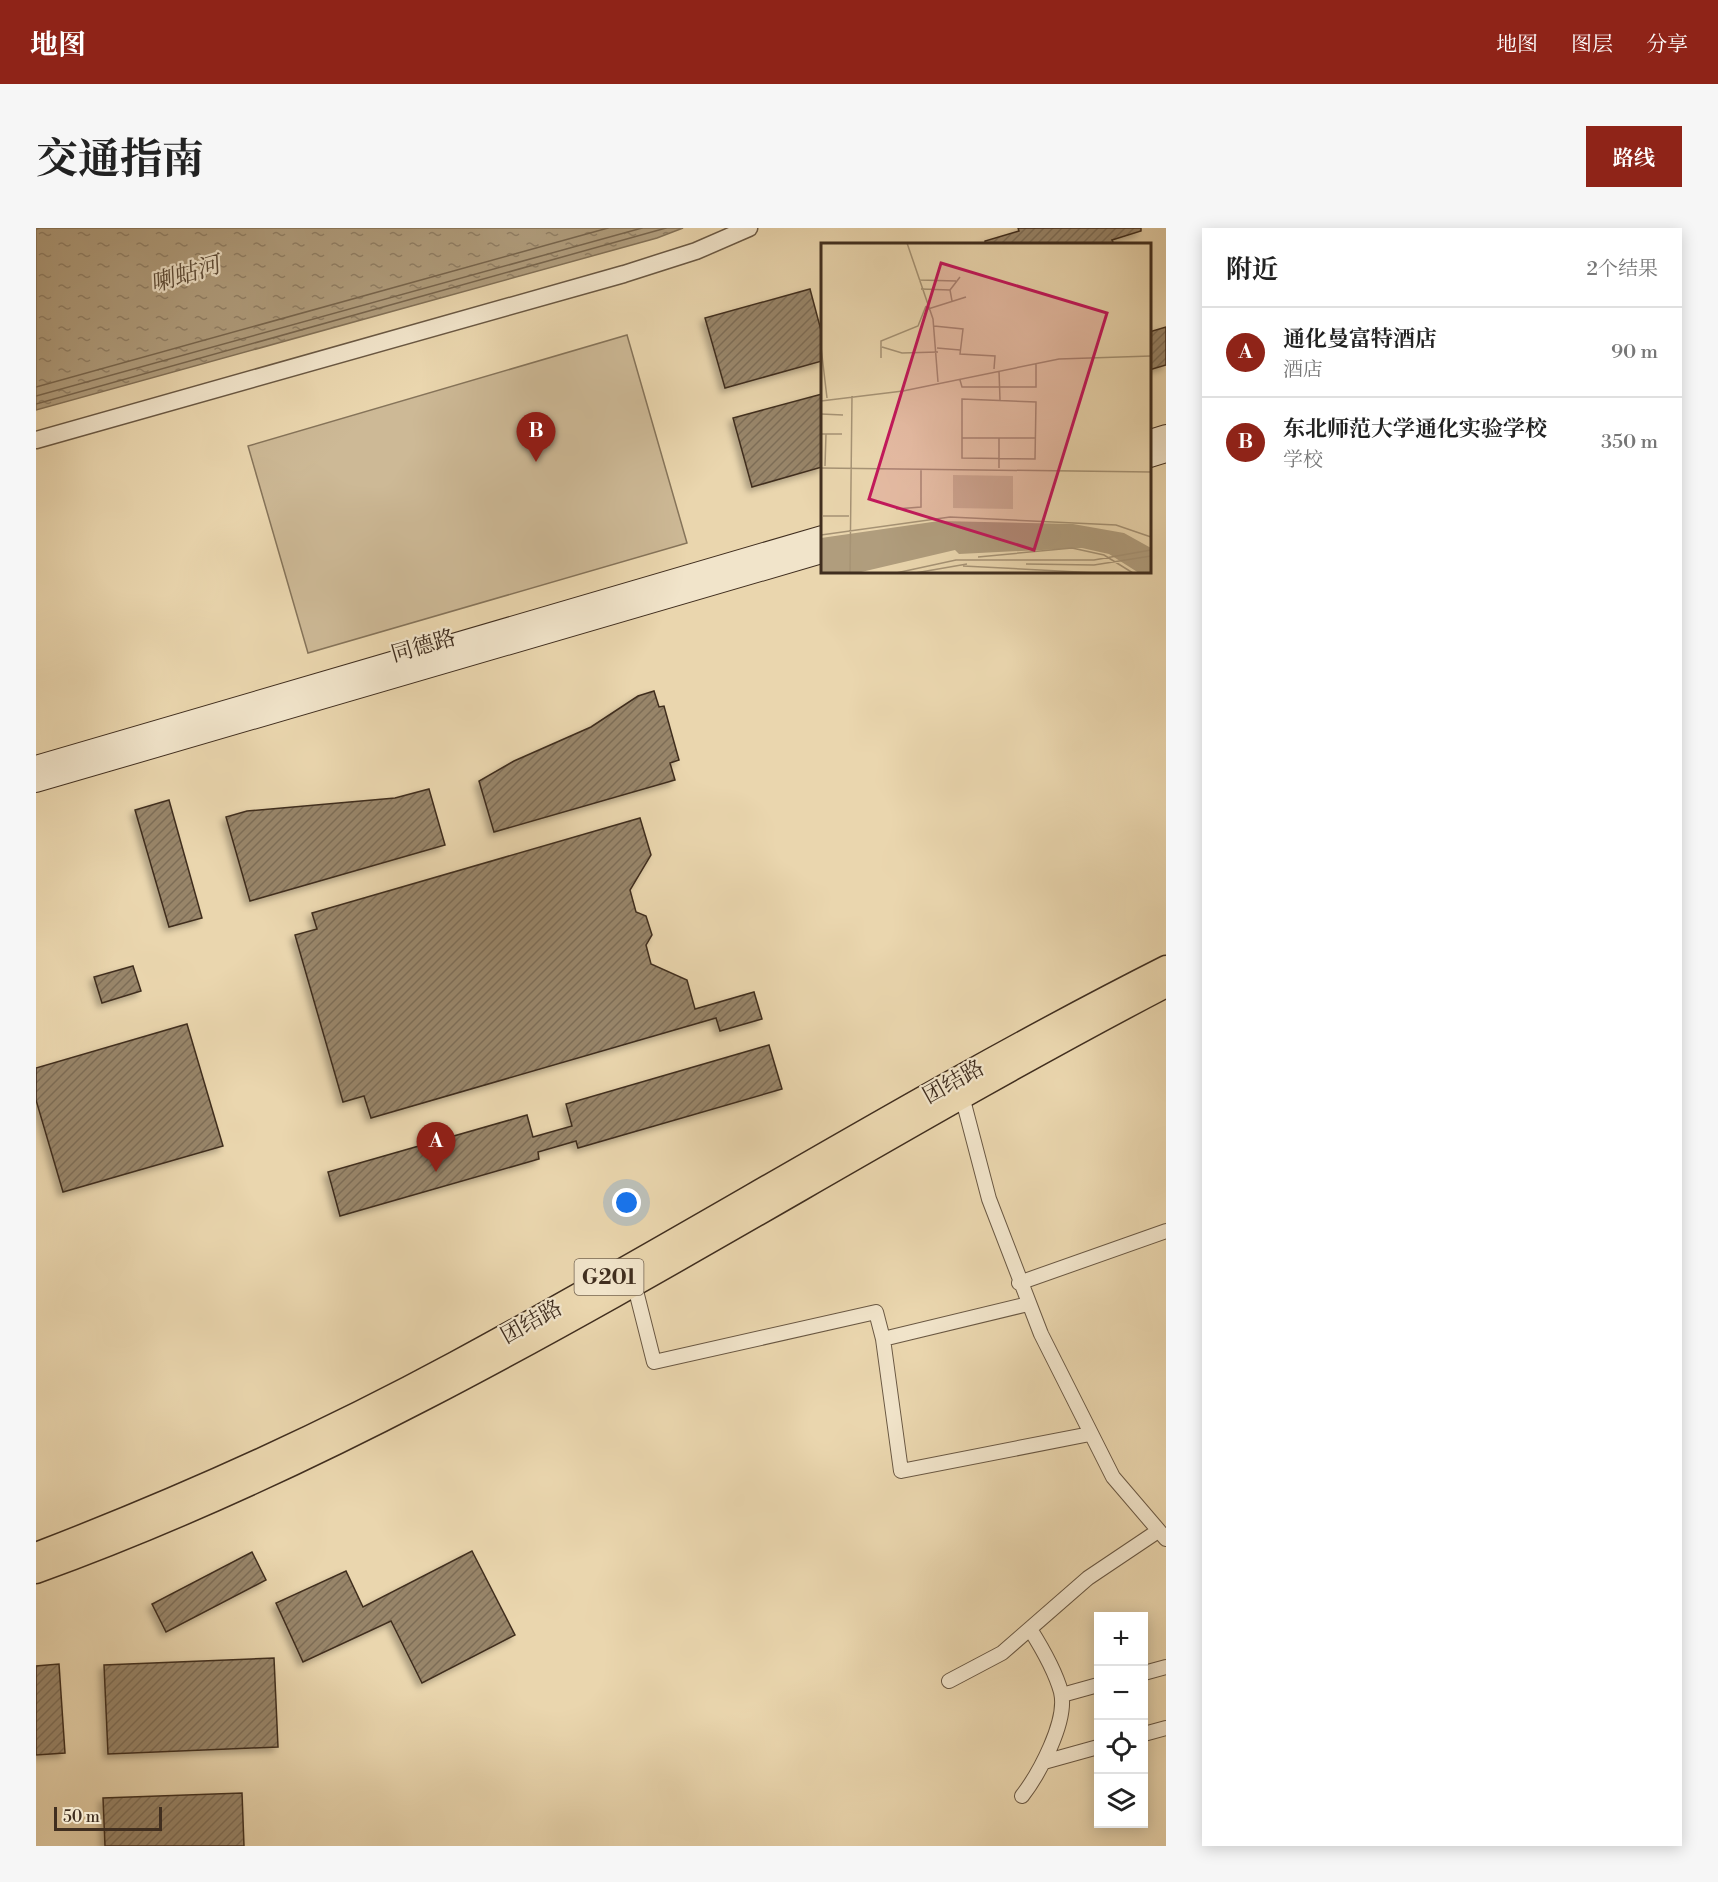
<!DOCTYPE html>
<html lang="zh">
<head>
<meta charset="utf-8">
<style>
	:root { --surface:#fff; --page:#f6f6f6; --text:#222; --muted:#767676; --line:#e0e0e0; --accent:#8f2418 }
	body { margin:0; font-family:"Libre Bodoni","Noto Serif SC",serif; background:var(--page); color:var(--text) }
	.controls { position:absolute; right:18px; bottom:18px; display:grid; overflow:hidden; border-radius:0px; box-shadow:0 3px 15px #0003 }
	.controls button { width:54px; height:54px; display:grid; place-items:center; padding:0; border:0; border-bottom:2px solid var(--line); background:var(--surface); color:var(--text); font:30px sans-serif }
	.scale { position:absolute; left:18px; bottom:15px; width:108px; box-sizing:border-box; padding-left:6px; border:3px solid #402e1f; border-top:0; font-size:16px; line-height:21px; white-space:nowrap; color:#402e1f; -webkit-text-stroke:4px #f1e4ca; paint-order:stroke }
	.you { position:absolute; left:591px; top:975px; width:21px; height:21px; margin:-15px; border:4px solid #fff; border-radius:50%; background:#1a73e8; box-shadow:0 0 0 9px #1a73e833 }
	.badge { display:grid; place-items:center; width:39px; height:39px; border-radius:50%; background:var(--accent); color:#fff; font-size:20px; font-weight:700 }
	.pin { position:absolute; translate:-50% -50px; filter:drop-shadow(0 2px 3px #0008) }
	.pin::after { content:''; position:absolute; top:32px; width:21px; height:18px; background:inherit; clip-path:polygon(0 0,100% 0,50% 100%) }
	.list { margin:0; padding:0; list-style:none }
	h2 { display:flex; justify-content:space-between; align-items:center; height:78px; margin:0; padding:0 24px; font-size:26px }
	h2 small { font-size:20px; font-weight:400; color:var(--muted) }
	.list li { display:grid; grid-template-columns:39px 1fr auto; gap:18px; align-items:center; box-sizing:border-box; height:90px; padding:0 24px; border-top:2px solid var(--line) }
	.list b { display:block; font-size:22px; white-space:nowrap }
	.list p { margin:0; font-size:20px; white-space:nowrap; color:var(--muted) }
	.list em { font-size:20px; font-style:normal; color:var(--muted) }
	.icon { flex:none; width:33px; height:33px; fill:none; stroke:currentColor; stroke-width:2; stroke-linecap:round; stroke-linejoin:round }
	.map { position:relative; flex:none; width:1130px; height:1618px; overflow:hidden; border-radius:0px }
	header { display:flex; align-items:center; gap:36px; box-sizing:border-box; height:84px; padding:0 30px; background:var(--accent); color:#fff }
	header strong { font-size:28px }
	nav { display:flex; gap:33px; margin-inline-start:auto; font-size:21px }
	.intro { display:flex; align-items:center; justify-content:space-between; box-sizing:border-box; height:144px; padding:0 36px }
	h1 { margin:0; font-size:42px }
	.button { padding:15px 27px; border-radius:0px; background:var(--accent); color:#fff; font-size:21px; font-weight:700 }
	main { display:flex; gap:36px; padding:0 36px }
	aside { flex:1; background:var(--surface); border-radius:0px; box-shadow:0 3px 15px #0003 }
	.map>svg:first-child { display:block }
	.green { fill:#cdb996; stroke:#86745a; stroke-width:1.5 }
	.water { fill:url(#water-ripples); stroke:#837157; stroke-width:1.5 }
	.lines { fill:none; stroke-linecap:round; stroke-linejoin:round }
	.shore { stroke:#78664e; stroke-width:1.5 }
	.building { fill:url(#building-hatch); stroke:#402e1f; stroke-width:1.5; filter:url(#shadow) }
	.minor-casing { stroke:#6a5843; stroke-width:16 }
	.tertiary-casing { stroke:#6a5843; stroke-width:19 }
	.secondary-casing { stroke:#402e1f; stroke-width:22 }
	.trunk-casing { stroke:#402e1f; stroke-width:25 }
	.minor { stroke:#f1e4ca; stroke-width:14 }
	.tertiary { stroke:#f1e4ca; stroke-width:16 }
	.secondary { stroke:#f1e4ca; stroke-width:20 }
	.trunk { stroke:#ead6ae; stroke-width:22 }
	.labels { text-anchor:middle; stroke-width:4.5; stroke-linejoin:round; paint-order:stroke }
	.shield { fill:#f1e4ca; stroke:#756552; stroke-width:1.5 }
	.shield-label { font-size:21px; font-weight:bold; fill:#402e1f }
	.street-label { font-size:22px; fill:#402e1f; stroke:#f1e4ca }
	.water-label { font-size:24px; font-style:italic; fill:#5c4a36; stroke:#f1e4ca }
	.inset-road { fill:none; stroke:#a69375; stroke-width:1.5 }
	.view { fill:#c2185b; fill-opacity:0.15; stroke:#c2185b; stroke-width:3 }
	.inset-edge { fill:none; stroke:#402e1f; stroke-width:3 }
</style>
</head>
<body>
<header>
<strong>地图</strong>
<nav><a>地图</a><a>图层</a><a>分享</a></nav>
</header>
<div class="intro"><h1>交通指南</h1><a class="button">路线</a></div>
<main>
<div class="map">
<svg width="1130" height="1618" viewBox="0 0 1130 1618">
	<defs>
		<pattern id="water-ripples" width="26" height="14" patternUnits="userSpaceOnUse" patternTransform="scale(1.5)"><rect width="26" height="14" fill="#b09d7d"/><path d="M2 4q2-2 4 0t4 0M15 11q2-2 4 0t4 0" fill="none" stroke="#918066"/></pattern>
		<pattern id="building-hatch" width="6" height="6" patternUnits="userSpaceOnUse" patternTransform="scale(1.5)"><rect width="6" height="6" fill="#988569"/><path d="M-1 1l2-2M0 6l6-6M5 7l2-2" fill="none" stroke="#7d6d56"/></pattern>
		<filter id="shadow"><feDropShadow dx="-4" dy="4" stdDeviation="3" flood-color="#0004"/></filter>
	</defs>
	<rect width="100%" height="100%" fill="#ead6ae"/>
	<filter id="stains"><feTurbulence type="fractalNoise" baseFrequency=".00333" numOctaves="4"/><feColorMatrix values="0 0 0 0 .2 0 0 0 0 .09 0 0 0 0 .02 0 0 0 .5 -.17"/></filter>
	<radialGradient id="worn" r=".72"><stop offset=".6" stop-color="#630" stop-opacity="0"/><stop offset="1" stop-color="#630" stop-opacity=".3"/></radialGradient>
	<path class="green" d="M 591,107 L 651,315 L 272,425 L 212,218 Z"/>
	<path class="water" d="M 4,0 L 647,0 L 621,10 L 0,182 L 0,1 Z"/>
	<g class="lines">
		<path class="shore" d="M 0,159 L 572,0
			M 0,168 L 606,0
			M 0,176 L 630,0"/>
	</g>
	<path class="building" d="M 982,0 L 1105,0 L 1105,3 L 1076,12 L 1078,16 L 949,16 L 949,13 L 983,3 Z
		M 774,61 L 786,106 L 786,133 L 689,160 L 669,90 Z
		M 1130,99 L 1130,137 L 1113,142 L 1113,104 Z
		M 786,166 L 786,239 L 716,259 L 697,190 Z
		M 618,463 L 623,479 L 628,478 L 643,532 L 634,535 L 639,552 L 458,604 L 443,553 L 478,533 L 555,499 L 602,468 Z
		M 393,561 L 409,617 L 214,673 L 190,589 L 211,583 L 359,570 Z
		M 133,572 L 166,690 L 133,699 L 99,582 Z
		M 604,590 L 615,627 L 594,662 L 600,684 L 610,688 L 616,707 L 610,717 L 615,736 L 651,752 L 659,781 L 718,764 L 726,791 L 684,803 L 680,790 L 335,890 L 328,868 L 307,874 L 259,707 L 281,701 L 276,685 Z
		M 97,738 L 105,763 L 66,775 L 58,749 Z
		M 151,796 L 187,918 L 27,964 L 0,872 L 0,840 Z
		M 733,817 L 746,861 L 542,920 L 540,913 L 502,924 L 503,931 L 304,988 L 292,944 L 491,887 L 497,909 L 536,898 L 530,876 Z
		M 436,1323 L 479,1407 L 386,1455 L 355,1393 L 267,1434 L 240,1375 L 310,1343 L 327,1379 Z
		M 216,1324 L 230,1352 L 130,1404 L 116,1376 Z
		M 238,1430 L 242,1519 L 72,1526 L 68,1437 Z
		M 23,1436 L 29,1525 L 0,1527 L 0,1438 Z
		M 206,1565 L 208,1618 L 69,1618 L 67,1570 Z"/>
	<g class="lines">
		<defs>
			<path id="minor" d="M 926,868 L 953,971 L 1005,1106 L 1077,1249 L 1130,1311
				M 598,1055 L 618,1134 L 840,1084 L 847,1111 L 865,1243 L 1054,1206
				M 983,1055 L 1130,1003
				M 847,1111 L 992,1076
				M 1108,1445 L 1130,1439
				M 913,1453 L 966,1425 L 1052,1350 L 1122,1303
				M 1026,1467 L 1062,1457
				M 1108,1506 L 1130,1500
				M 1008,1534 L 1062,1519
				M 986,1568 C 1003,1546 1032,1493 1025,1464 C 1019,1442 1006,1420 994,1401"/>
			<path id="tertiary" d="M 0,212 L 588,46 L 660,23 L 713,0"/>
			<path id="secondary" d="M 1114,212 L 1130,207
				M 1114,229 L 1130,224
				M 0,538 L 786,308
				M 0,554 L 786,325"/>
			<path id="trunk" d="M 0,1326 C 143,1271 284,1208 419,1135 C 658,1006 888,861 1130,739
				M 0,1344 C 401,1199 754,954 1130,758"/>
		</defs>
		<use href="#minor" class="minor-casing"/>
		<use href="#tertiary" class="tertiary-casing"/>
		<use href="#secondary" class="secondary-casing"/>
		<use href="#trunk" class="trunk-casing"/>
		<use href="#minor" class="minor"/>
		<use href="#tertiary" class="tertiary"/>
		<use href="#secondary" class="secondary"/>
		<use href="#trunk" class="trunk"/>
	</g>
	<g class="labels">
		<rect class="shield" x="538.5" y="1031" width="69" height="36" rx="4.5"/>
		<g class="shield-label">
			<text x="573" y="1056">G201</text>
		</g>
		<g class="street-label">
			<text transform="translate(387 417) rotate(-16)" y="8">同德路</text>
			<text transform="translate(917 853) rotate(-29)" y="8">团结路</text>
			<text transform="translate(495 1093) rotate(-29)" y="8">团结路</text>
		</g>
		<g class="water-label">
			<text transform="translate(149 46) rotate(-17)" y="8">喇蛄河</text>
		</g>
	</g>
	<g transform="translate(785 15)">
		<rect width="330" height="330" fill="#ead6ae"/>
		<path d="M 132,232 L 192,233 L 192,266 L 132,265 Z" fill="#cdb996"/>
		<path d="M 118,278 L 252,281 L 303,290 L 330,305 L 330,330 L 318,330 L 288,311 L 261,305 L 138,311 L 134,307 L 36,330 L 0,330 L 0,295 Z" fill="#b09d7d"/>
		<path class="inset-road" d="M 86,0 L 112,76 L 117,139M 98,37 L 135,38M 100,46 L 129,47M 131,58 L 129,47 L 139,34M 107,66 L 145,54M 113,83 L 142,86 L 139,111 L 174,113 L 173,126M 0,104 L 6,155M 61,104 L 81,110 L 117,109M 116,105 L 139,107M 60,115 L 60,98 L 97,83 L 105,63M 178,128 L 179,157M 139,137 L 141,144 L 215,144 L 215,120M 141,156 L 215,159 L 214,216 L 141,215 ZM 0,158 L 82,148 L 238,116 L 330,113M 0,171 L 22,172M 0,191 L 21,191M 141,195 L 214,195M 4,223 L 5,191M 0,225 L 330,229M 178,225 L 178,195M 75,266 L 100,264 L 100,227M 2,273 L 28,273M 0,292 L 129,274 L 295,282 L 330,294M 157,314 L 251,305 L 283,312 L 312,330M 205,321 L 273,322 L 330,313M 142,323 L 276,330M 29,330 L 31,153M 75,330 L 135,317 L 273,317 L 330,307M 94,330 L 146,321"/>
		<path class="view" d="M 120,20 L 286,70 L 213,307 L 48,256 Z"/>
		<rect width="330" height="330" class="inset-edge"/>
	</g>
	<rect width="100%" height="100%" filter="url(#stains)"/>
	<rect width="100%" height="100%" fill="url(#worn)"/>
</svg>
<div class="controls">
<button>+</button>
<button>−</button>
<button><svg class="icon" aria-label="locate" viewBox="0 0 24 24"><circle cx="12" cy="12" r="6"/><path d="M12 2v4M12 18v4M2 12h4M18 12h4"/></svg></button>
<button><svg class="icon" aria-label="layers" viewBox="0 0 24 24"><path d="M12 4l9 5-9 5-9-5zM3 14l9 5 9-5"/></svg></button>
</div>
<div class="scale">50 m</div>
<div class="you"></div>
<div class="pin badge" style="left:400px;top:944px">A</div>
<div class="pin badge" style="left:500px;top:234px">B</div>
</div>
<aside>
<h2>附近<small>2个结果</small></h2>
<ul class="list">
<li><span class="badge">A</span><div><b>通化曼富特酒店</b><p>酒店</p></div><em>90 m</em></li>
<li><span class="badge">B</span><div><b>东北师范大学通化实验学校</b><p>学校</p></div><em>350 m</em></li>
</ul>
</aside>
</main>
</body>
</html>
